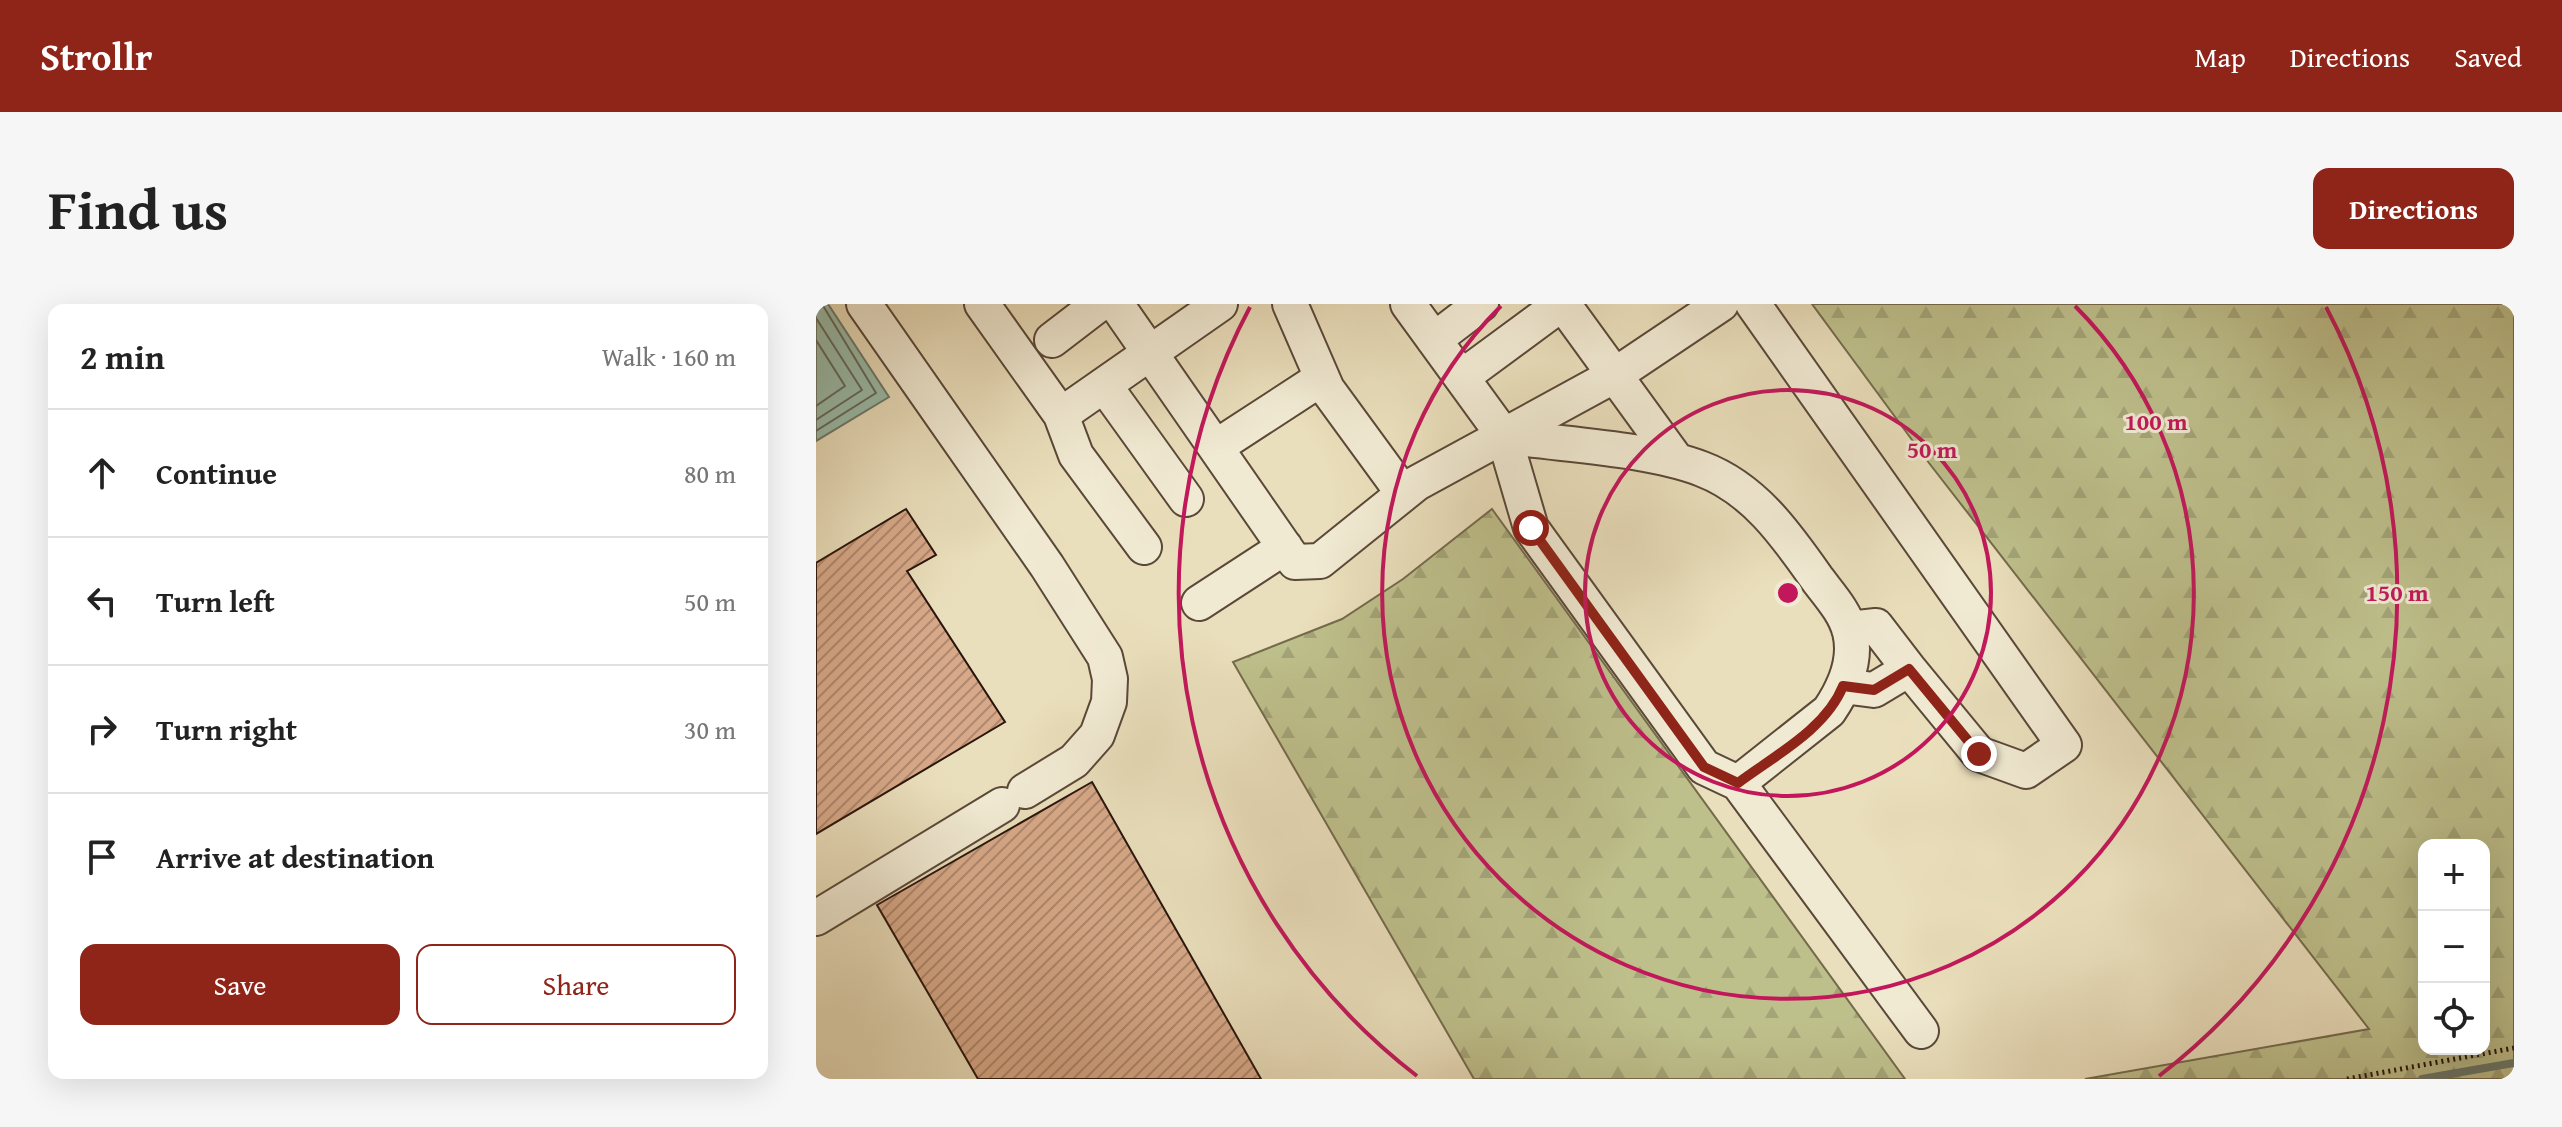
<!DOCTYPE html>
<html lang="en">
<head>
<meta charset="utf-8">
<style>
	:root { --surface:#fff; --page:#f6f6f6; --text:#222; --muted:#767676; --line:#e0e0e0; --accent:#8f2418 }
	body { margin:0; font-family:"Gentium Book Plus",serif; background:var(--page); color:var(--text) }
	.controls { position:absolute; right:24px; bottom:24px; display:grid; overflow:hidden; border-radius:16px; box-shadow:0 8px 32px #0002 }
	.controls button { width:72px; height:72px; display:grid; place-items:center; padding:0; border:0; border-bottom:2px solid var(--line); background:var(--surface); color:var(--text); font:40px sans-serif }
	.stop { position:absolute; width:24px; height:24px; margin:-18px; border:6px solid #8f2418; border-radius:50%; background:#fff }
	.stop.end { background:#8f2418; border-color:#fff; box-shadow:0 2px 8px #0008 }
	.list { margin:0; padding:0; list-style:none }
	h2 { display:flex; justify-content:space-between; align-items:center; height:104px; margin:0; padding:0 32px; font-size:34px }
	h2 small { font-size:26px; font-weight:400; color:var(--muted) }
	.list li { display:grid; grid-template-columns:52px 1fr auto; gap:24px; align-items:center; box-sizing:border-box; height:128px; padding:0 32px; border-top:2px solid var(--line) }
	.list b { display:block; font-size:30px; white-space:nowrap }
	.list em { font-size:26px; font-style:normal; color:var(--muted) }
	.actions { display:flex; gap:16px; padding:24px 32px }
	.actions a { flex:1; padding:18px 0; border:2px solid var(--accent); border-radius:16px; text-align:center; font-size:28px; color:var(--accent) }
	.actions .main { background:var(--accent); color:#fff }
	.icon { flex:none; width:44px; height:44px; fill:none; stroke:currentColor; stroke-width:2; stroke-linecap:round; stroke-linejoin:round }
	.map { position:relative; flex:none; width:1698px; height:775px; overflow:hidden; border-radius:16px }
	header { display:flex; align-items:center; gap:48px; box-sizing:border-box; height:112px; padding:0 40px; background:var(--accent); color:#fff }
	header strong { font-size:38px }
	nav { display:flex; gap:44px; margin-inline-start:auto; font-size:28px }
	.intro { display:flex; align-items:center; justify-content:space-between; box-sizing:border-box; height:192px; padding:0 48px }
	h1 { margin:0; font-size:56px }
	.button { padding:20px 36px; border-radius:16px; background:var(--accent); color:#fff; font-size:28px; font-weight:700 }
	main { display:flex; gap:48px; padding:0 48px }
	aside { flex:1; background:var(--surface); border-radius:16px; box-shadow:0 8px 32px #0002 }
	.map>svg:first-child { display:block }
	.forest { fill:url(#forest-firs); stroke:#746a4c; stroke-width:2; fill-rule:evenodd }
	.water { fill:#99bdab; stroke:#6d7a6c; stroke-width:2 }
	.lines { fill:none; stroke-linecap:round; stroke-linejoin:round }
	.shore { stroke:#62695c; stroke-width:2 }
	.stream { stroke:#6d7a6c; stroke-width:8 }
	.building { fill:url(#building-hatch); stroke:#2a150d; stroke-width:2 }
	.minor-casing { stroke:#5a4839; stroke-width:38 }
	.path { stroke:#2a150d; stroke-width:5; stroke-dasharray:2 4; stroke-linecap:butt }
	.minor { stroke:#f1ead3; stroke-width:34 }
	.route { stroke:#8f2418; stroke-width:10 }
	.ring { fill:none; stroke:#c2185b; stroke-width:4 }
	.centre { fill:#c2185b; stroke:#f1ead3; stroke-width:4 }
	.ring-label { font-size:24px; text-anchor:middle; font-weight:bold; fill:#c2185b; stroke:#f1ead3; stroke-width:6; stroke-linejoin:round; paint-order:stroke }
</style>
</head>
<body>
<header>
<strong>Strollr</strong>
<nav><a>Map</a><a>Directions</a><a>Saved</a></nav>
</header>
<div class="intro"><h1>Find us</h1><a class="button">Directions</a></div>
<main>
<aside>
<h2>2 min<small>Walk · 160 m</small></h2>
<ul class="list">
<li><svg class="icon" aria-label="ahead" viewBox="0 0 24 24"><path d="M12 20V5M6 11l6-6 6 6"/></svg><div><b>Continue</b></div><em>80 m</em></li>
<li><svg class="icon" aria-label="left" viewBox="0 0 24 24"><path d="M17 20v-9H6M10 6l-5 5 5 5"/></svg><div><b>Turn left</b></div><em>50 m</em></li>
<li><svg class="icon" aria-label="right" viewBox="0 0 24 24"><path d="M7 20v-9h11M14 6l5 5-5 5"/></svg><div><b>Turn right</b></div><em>30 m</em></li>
<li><svg class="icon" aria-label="arrive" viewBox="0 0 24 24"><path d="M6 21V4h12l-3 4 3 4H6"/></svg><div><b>Arrive at destination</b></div></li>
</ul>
<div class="actions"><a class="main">Save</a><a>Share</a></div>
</aside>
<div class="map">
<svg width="1698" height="775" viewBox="0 0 1698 775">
	<defs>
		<pattern id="forest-firs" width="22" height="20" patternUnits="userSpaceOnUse" patternTransform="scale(2)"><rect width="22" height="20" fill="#bec08c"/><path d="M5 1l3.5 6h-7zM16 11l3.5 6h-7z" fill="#a3a478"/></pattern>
		<pattern id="building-hatch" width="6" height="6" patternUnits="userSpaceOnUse" patternTransform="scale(2)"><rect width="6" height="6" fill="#d8a988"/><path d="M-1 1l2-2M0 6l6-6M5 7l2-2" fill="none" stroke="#af886e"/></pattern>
	</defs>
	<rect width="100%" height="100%" fill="#eadfbc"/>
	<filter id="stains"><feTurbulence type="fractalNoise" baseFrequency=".0025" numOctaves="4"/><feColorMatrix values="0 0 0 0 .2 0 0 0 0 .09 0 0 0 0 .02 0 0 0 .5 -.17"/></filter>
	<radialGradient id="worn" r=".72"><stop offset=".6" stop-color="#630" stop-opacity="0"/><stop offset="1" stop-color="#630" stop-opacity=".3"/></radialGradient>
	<path class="forest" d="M 996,0 L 1698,0 L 1698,775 L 1269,775 L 1553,725 L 1113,159 ZM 1668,541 L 1668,745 L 1608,745 L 1608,541 Z
		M 676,205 L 1089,775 L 658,775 L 417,358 L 526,315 L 587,275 Z"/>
	<path class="water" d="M 0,0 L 12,0 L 73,93 L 0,137 Z"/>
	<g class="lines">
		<path class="shore" d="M 0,14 L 46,86 L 0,116
			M 0,36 L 29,82 L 0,102
			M 0,127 L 60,89 L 6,0"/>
		<path class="stream" d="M 1606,775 L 1698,759"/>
	</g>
	<path class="building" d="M 90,205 L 120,251 L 91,267 L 189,418 L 0,530 L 0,259 Z
		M 276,478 L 445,775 L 162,775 L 61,601 Z"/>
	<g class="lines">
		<defs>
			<path id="minor" d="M 48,0 L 231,262 L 289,353 L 294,375 L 293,398 L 281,431 L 258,457 L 209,487
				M 166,0 L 245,111 L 404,0
				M 300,0 L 479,258 L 504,257 L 601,179 L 799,71 L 905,0
				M 474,0 L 511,85 L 587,189
				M 592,0 L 688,132 L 715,224 L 888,463 L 922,479 L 1013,407 C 1028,385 1041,356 1034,328 C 1029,308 1014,292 1002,276 C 971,232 939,185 886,165 C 831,144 748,141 688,132
				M 747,0 L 861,157
				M 937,0 L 1248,441 L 1210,467 L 1163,450 L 1093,365 L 1058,386 L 1027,382
				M 236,36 L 283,0
				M 618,36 L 665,0
				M 646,73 L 745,0
				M 288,81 L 370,195
				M 245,111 L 260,151 L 328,243
				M 400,143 L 506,74
				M 383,299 L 469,243
				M 1033,325 L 1060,322 L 1093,365
				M 922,479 L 1105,727
				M 0,614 L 186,501"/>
		</defs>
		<use href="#minor" class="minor-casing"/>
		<path class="path" d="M 1531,775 L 1698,744"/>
		<use href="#minor" class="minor"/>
	</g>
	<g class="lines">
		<path class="route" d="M 715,224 L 888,463 L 922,479 C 958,452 1010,425 1027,382 L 1058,386 L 1093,365 L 1163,450"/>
	</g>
	<g class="ring">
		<circle cx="972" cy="289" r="203"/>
		<path d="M1259 2A406 406 0 1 1 685 2"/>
		<path d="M601 772A609 609 0 0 1 434 3M1510 3A609 609 0 0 1 1343 772"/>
	</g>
	<circle cx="972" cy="289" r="12" class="centre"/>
	<g class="ring-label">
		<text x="1340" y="126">100 m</text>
		<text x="1116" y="154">50 m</text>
		<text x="1581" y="297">150 m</text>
	</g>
	<rect width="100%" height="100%" filter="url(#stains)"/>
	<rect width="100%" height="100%" fill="url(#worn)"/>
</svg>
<div class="controls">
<button>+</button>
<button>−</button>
<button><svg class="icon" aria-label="locate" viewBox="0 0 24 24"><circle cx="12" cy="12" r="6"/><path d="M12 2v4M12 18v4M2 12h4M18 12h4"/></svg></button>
</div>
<div class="stop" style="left:715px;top:224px"></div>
<div class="stop end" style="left:1163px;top:450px"></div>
</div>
</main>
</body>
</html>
